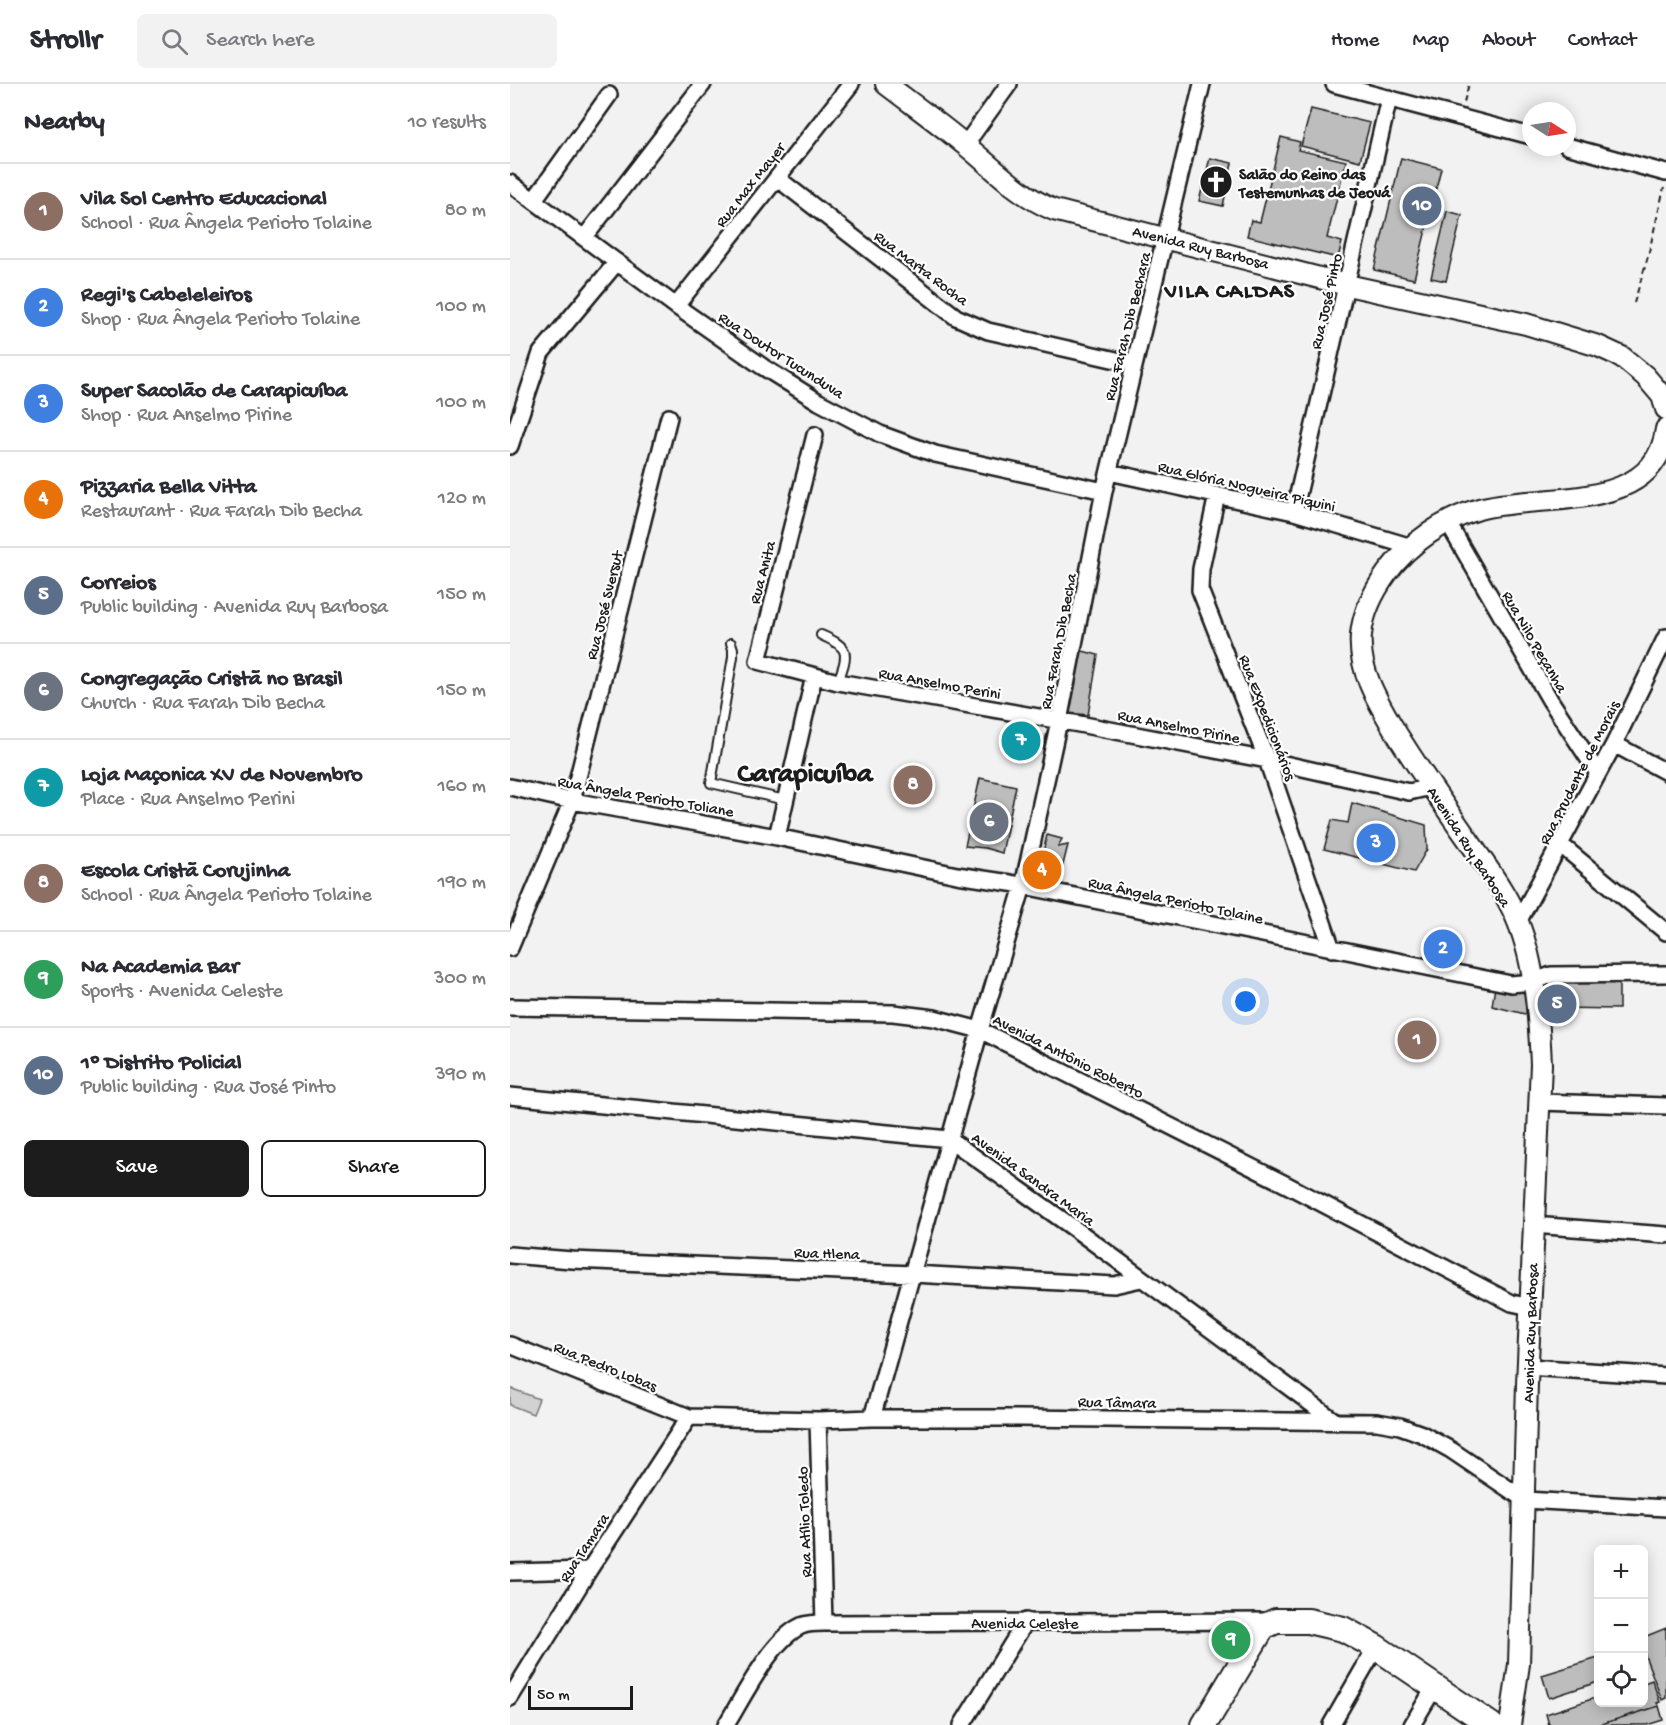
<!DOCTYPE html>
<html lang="en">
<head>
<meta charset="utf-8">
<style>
	:root { --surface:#fff; --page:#f2f2f3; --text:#2b2b33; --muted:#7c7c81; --line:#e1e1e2; --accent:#1c1c1c }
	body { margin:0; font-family:"Gochi Hand",sans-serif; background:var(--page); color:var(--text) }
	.controls { position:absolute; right:18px; bottom:18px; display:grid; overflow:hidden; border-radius:9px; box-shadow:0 3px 15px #0003 }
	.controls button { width:54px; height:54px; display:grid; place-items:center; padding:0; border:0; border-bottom:2px solid var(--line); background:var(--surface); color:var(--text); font:30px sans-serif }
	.compass { position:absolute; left:1012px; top:18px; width:54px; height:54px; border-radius:50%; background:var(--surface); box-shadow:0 3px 15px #0003; rotate:102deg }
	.scale { position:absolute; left:18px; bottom:15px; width:105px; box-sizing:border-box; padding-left:6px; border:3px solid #1c1c1c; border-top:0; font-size:16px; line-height:21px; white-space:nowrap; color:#1c1c1c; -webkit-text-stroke:4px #fff; paint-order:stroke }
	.you { position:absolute; left:736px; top:918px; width:21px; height:21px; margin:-15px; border:4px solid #fff; border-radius:50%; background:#1a73e8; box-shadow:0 0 0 9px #1a73e833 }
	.badge { display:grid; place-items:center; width:39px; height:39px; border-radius:50%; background:var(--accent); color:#fff; font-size:20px; font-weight:700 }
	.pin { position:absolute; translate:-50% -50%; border:3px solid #fff; box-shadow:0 2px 6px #0006 }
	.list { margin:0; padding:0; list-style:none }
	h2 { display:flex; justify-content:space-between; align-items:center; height:78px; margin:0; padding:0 24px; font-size:26px }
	h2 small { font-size:20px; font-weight:400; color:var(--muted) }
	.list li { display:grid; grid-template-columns:39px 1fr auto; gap:18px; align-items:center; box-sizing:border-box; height:96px; padding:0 24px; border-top:2px solid var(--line) }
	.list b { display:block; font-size:22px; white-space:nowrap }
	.list p { margin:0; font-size:20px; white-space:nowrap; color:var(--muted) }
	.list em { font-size:20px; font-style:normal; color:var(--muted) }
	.actions { display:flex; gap:12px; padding:18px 24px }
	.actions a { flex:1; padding:14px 0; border:2px solid var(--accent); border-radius:9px; text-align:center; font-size:21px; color:var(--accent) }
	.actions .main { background:var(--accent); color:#fff }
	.icon { flex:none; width:33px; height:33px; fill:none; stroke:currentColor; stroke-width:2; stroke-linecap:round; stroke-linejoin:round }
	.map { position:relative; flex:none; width:1156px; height:1641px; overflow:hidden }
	header { display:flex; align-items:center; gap:36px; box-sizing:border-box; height:84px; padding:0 30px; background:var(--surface); border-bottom:2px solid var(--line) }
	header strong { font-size:28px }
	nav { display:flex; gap:33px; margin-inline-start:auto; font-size:21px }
	.search { width:420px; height:54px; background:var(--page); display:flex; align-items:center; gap:15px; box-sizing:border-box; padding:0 21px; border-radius:9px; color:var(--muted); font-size:22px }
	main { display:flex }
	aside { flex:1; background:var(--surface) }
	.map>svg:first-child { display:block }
	.green { fill:#d2d2d2; stroke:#777; stroke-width:1.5 }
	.building { fill:#bdbdbd; stroke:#1c1c1c; stroke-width:1.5 }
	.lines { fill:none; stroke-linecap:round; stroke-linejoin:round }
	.service-casing { stroke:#1c1c1c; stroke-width:12 }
	.minor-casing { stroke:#1c1c1c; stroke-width:20 }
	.tertiary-casing { stroke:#1c1c1c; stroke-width:24 }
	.primary-casing { stroke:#1c1c1c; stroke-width:28 }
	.path { stroke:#1c1c1c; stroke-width:2; stroke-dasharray:6 4.5; stroke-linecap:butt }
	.service { stroke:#fff; stroke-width:8 }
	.minor { stroke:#fff; stroke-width:15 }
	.tertiary { stroke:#fff; stroke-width:20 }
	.primary { stroke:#fff; stroke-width:24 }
	.labels { text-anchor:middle; stroke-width:4.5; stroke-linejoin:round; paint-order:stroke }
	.poi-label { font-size:16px; font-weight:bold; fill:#1c1c1c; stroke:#fff; text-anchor:start }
	.street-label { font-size:16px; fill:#1c1c1c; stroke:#fff }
	.district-label { font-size:22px; font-weight:bold; letter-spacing:1.5px; fill:#1c1c1c; stroke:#fff }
	.town-label { font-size:28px; font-weight:bold; fill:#1c1c1c; stroke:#fff }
</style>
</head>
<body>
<header>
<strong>Strollr</strong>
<div class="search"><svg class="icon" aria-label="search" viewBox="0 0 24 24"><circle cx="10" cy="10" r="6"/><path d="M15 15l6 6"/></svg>Search here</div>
<nav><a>Home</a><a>Map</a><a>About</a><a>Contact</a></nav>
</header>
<main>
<aside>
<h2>Nearby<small>10 results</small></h2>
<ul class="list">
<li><span class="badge" style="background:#8d6e63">1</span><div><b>Vila Sol Centro Educacional</b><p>School · Rua Ângela Perioto Tolaine</p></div><em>80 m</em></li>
<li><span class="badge" style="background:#3f7fe0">2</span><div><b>Regi's Cabeleleiros</b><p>Shop · Rua Ângela Perioto Tolaine</p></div><em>100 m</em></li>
<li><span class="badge" style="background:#3f7fe0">3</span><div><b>Super Sacolão de Carapicuíba</b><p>Shop · Rua Anselmo Pirine</p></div><em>100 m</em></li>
<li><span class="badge" style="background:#e8710a">4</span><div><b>Pizzaria Bella Vitta</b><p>Restaurant · Rua Farah Dib Becha</p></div><em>120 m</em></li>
<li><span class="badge" style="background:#5c6f8a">5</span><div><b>Correios</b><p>Public building · Avenida Ruy Barbosa</p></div><em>150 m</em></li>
<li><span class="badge" style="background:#6b7280">6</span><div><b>Congregação Cristã no Brasil</b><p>Church · Rua Farah Dib Becha</p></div><em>150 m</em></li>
<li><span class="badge" style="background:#0f9aa8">7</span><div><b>Loja Maçonica XV de Novembro</b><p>Place · Rua Anselmo Perini</p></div><em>160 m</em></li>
<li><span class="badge" style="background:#8d6e63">8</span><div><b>Escola Cristã Corujinha</b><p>School · Rua Ângela Perioto Tolaine</p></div><em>190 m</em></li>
<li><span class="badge" style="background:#2e9e5b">9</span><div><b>Na Academia Bar</b><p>Sports · Avenida Celeste</p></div><em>300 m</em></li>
<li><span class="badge" style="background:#5c6f8a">10</span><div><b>1º Distrito Policial</b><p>Public building · Rua José Pinto</p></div><em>390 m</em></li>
</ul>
<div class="actions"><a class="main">Save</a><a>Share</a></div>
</aside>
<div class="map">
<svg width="1156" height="1641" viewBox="0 0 1156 1641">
	<rect width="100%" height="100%" fill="#f2f2f2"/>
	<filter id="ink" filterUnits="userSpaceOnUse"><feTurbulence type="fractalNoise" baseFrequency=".0167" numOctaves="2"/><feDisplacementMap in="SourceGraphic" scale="12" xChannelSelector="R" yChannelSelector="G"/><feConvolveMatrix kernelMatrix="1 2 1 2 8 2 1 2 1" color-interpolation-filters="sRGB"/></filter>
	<g filter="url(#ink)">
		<path class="green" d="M 0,1304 L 29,1315 L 23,1330 L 0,1321 Z"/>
		<path class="building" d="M 801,25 L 860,39 L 850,77 L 791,62 Z
			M 771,53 L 790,58 L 788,66 L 836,77 L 817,154 L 832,158 L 828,174 L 737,152 L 741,136 L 750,138 Z
			M 700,74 L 722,79 L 713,122 L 689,117 Z
			M 891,74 L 931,84 L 904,195 L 864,186 Z
			M 937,127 L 952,131 L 936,197 L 921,194 Z
			M 569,566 L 588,571 L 578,631 L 558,629 Z
			M 504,648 L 521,651 L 518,665 L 501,663 Z
			M 470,694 L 506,702 L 492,769 L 475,764 L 455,762 Z
			M 842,719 L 916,741 L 917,765 L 904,788 L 814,765 L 822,736 L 838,739 Z
			M 537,751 L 552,755 L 548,763 L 558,761 L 548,801 L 527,794 Z
			M 925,852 L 946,858 L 943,876 L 920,871 Z
			M 1050,897 L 1109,899 L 1109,925 L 1048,924 L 1045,904 Z
			M 985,903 L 1010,906 L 1018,913 L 1019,931 L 982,922 Z
			M 1156,1544 L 1156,1614 L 1152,1616 L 1134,1569 L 1134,1553 Z
			M 1088,1574 L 1088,1598 L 1039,1614 L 1032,1591 Z
			M 1142,1596 L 1150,1618 L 1147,1619 L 1149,1622 L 1088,1641 L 1039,1641 L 1036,1630 L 1088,1613 L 1088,1618 L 1134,1618 L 1134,1599 Z
			M 1149,1622 L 1153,1636 L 1137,1641 L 1088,1641 Z"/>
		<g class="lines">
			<defs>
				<path id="service" d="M 311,551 C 341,564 338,569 328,598
					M 221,559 L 223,565 L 223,573 L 201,699 L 275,716"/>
				<path id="minor" d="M 824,0 L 1021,52
					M 455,61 L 499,0
					M 1057,62 L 1156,89
					M 267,94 L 446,233 L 478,247 L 624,280
					M 0,99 L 166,222 L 253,283 L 309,318 L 370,350 L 425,370 L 594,407
					M 24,116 L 99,11
					M 74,154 L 193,0
					M 166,222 L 341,0
					M 305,351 L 248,577 L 328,598 L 569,640 L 757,676 L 899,708 L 921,703
					M 0,362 L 31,269 L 107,178
					M 599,388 L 784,428 L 902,463
					M 707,411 L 691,485 L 690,506 L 757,676 L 822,865
					M 784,428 L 879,14
					M 938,439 L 1040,616 L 1088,689
					M 1104,660 L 1156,688
					M 0,703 L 62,717 L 267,753 L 447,791 L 500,799 L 1001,900 L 1023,898 L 1041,891 L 1156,890
					M 267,753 L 304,592
					M 1051,761 L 1156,848
					M 1008,838 L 1104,660 L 1156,553
					M 0,864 L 62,717 L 159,333
					M 0,923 L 383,929 L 424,934 L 470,946 L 777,1101 L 1002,1219 L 1020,1223
					M 0,1012 L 439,1055 L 572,1150 L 826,1338
					M 1028,1018 L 1156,1022
					M 1023,1141 L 1156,1151
					M 0,1171 L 62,1176 L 403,1190 L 604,1201 L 631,1195
					M 0,1261 L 179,1333 L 308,1336 L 362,1334 L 509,1334 L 867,1338 L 890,1342 L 912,1350 L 941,1366 L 1015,1416 L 1156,1424
					M 1017,1283 L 1156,1292
					M 362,1334 L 470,946 L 513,802 L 549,637 L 594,407 L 692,0
					M 308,1336 L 314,1539
					M 0,1488 L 79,1486
					M 0,1614 L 79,1486 L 179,1333
					M 216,1641 C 234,1612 261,1556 291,1542 C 298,1539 307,1539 314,1539 L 762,1537
					M 452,1641 L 516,1537
					M 821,1641 L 866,1563
					M 902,1641 L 924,1604"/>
				<path id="tertiary" d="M 376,0 C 402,20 429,39 454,60 C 484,84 508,111 544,126 L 837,201 L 1016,240 L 1088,262 L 1112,273 L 1135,292 L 1152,312 L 1156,325
					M 1000,1641 L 1009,1580 L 1017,1300 L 1031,980 C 1029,935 1025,880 1008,838 C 997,810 978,785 961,760 C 935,723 909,686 885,647 C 868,618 848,586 851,551 C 853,528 864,507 877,489 C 898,460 935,435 969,425 C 1029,408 1145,432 1156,345"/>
				<path id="primary" d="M 694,1641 L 753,1543 L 766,1537 L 798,1537 L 833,1545 L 866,1563 L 981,1641"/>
			</defs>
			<use href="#service" class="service-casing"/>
			<use href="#minor" class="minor-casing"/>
			<use href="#tertiary" class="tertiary-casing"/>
			<use href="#primary" class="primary-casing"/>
			<path class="path" d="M 954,18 L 959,0
				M 1124,219 L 1137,176 L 1154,104"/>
			<use href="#service" class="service"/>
			<use href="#minor" class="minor"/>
			<use href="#tertiary" class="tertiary"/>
			<use href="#primary" class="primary"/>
		</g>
	</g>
	<defs>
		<symbol id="church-disc" viewBox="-11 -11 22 22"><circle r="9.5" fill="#1c1c1c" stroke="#fff"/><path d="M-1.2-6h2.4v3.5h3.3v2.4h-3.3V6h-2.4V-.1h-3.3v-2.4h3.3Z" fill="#fff"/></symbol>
	</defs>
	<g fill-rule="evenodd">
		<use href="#church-disc" x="687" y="79" width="38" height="38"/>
	</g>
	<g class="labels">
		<g class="poi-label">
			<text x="729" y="95">Salão do Reino das<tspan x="729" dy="18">Testemunhas de Jeová</tspan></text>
		</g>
		<g class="street-label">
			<text transform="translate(239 100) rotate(-52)" y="6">Rua Max Mayer</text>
			<text transform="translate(691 162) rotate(14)" y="6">Avenida Ruy Barbosa</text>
			<text transform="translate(412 183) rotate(37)" y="6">Rua Marta Rocha</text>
			<text transform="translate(815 217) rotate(-77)" y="6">Rua José Pinto</text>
			<text transform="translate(616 242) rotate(-76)" y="6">Rua Farah Dib Bechara</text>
			<text transform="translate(272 270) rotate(33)" y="6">Rua Doutor Tucunduva</text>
			<text transform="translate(737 401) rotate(13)" y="6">Rua Glória Nogueira Piquini</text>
			<text transform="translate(251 488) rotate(-75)" y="6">Rua Anita</text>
			<text transform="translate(93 521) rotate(-76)" y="6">Rua José Sversut</text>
			<text transform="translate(547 557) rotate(-79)" y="6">Rua Farah Dib Becha</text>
			<text transform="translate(1026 557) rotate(60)" y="6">Rua Nilo Peçanha</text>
			<text transform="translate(430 598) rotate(10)" y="6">Rua Anselmo Perini</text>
			<text transform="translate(759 633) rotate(69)" y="6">Rua Expedicionários</text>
			<text transform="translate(669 641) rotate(11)" y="6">Rua Anselmo Pirine</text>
			<text transform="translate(1068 688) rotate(-63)" y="6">Rua Prudente de Morais</text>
			<text transform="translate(136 711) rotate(10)" y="6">Rua Ângela Perioto Toliane</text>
			<text transform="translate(960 762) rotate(57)" y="6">Avenida Ruy Barbosa</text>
			<text transform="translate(666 815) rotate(12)" y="6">Rua Ângela Perioto Tolaine</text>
			<text transform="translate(559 971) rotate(27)" y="6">Avenida Antônio Roberto</text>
			<text transform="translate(524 1094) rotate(36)" y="6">Avenida Sandra Maria</text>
			<text transform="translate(317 1168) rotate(2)" y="6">Rua Hlena</text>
			<text transform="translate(1019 1249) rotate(-88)" y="6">Avenida Ruy Barbosa</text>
			<text transform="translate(96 1281) rotate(22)" y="6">Rua Pedro Lobas</text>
			<text transform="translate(607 1317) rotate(1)" y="6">Rua Tâmara</text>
			<text transform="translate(293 1438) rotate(-92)" y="6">Rua Atílio Toledo</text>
			<text transform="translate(73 1463) rotate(-57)" y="6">Rua Tamara</text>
			<text x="515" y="1544">Avenida Celeste</text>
		</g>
		<g class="district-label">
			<text x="720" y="213">VILA CALDAS</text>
		</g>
		<g class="town-label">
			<text x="295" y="697">Carapicuíba</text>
		</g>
	</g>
</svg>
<div class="controls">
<button>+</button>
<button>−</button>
<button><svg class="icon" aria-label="locate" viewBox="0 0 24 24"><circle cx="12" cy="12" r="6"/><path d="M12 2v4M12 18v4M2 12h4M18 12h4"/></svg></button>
</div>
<svg class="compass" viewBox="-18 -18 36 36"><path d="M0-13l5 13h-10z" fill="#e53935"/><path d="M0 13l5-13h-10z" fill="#7c7c81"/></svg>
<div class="scale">50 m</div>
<div class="you"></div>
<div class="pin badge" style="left:907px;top:956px;background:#8d6e63">1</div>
<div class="pin badge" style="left:933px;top:865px;background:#3f7fe0">2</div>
<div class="pin badge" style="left:866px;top:759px;background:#3f7fe0">3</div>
<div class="pin badge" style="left:532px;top:786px;background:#e8710a">4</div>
<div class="pin badge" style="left:1047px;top:920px;background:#5c6f8a">5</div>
<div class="pin badge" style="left:479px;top:738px;background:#6b7280">6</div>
<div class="pin badge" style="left:511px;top:657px;background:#0f9aa8">7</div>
<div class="pin badge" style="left:403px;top:701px;background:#8d6e63">8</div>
<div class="pin badge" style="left:721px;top:1556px;background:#2e9e5b">9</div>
<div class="pin badge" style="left:912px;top:122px;background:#5c6f8a">10</div>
</div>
</main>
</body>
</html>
